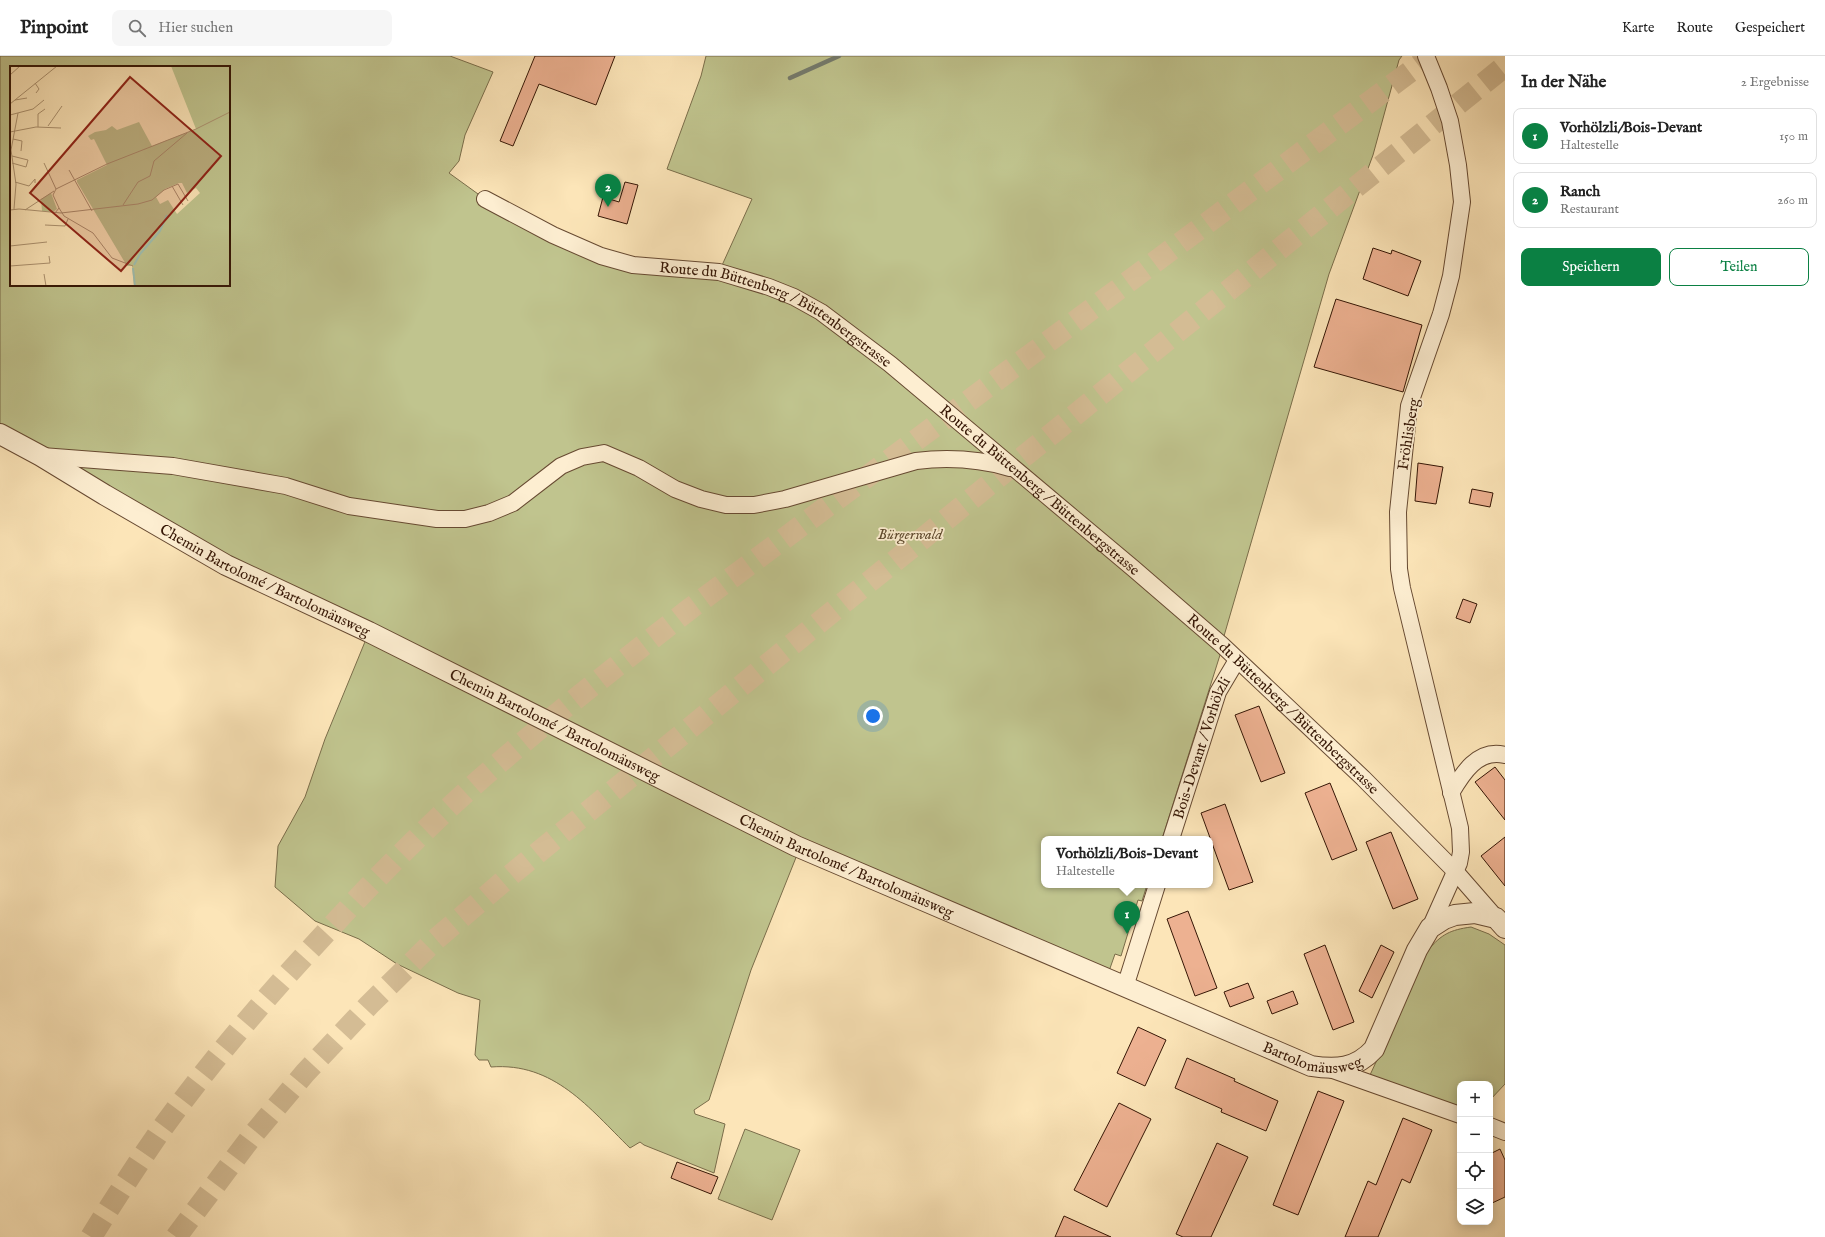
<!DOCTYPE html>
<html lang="de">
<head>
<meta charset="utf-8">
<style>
	:root { --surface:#fff; --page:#f6f6f6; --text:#222; --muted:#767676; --line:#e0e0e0; --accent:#0b8043 }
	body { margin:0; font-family:"IM FELL English",serif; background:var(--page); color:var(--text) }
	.controls { position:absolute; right:12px; bottom:12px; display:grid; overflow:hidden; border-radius:8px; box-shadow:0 2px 10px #0003 }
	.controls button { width:36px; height:36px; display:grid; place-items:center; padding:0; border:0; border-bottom:1px solid var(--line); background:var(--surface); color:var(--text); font:20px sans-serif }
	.you { position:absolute; left:873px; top:660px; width:14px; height:14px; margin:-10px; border:3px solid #fff; border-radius:50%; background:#1a73e8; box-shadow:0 0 0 6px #1a73e833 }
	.badge { display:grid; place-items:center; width:26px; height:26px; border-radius:50%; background:var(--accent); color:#fff; font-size:13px; font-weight:700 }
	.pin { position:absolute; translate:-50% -33px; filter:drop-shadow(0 1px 2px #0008) }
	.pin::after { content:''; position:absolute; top:21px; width:14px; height:12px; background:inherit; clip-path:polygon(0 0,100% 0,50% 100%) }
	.popup { position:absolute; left:1041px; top:780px; width:172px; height:52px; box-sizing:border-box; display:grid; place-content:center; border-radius:8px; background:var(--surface); filter:drop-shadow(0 1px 3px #0005); font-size:13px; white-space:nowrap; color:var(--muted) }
	.popup b { font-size:15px; color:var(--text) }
	.popup::after { content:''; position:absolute; left:50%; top:100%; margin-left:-8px; border:8px solid transparent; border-top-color:var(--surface) }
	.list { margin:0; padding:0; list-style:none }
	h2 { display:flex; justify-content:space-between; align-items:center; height:52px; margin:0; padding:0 16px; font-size:17px }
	h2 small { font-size:13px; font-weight:400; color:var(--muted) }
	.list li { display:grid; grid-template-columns:26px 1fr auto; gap:12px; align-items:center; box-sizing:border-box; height:56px; margin:0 8px 8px; padding:0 8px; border:1px solid var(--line); border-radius:8px }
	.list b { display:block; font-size:15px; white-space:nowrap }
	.list p { margin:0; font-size:13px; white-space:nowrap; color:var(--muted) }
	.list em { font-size:13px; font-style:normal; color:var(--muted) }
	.actions { display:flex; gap:8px; padding:12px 16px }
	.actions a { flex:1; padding:9px 0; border:1px solid var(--accent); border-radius:8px; text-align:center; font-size:14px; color:var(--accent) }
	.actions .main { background:var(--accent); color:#fff }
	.icon { flex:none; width:22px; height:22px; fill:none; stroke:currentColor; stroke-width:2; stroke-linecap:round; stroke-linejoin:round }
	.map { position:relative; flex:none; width:1505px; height:1181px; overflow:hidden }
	header { display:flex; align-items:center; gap:24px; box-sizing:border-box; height:56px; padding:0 20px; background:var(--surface); border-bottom:1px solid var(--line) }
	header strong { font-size:19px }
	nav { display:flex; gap:22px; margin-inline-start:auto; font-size:14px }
	.search { width:280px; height:36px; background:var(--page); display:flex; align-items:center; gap:10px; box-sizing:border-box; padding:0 14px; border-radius:8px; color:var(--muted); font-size:15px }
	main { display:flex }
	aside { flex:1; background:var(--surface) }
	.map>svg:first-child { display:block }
	.green { fill:#c0c48e; stroke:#7a6d4a; fill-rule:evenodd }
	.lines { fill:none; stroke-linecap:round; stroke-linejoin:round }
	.stream { stroke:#757b6d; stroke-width:4.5 }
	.building { fill:#edb191; stroke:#351605 }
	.motorway-tunnel { stroke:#d4bc94; stroke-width:22; stroke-dasharray:22 11; stroke-linecap:butt }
	.minor-casing { stroke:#674a32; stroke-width:18 }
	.tertiary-casing { stroke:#674a32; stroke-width:22 }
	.minor { stroke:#fdeed1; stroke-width:16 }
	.tertiary { stroke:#fdeed1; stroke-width:20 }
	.labels { text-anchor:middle; stroke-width:3.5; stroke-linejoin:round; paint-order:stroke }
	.street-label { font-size:15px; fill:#351605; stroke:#fdeed1 }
	.park-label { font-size:15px; font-style:italic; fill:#5f4a2e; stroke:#fdeed1 }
	.inset-river { fill:none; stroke:#9fbfb2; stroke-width:2 }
	.inset-road { fill:none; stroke:#ac9270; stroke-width:1 }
	.view { fill:#8f2418; fill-opacity:0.15; stroke:#8f2418; stroke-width:2 }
	.inset-edge { fill:none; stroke:#351605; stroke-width:2 }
</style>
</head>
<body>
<header>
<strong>Pinpoint</strong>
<div class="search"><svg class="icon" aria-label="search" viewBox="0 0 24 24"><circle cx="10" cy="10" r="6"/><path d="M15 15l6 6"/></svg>Hier suchen</div>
<nav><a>Karte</a><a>Route</a><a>Gespeichert</a></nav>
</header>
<main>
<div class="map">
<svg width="1505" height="1181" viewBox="0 0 1505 1181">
	<rect width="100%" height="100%" fill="#fce5b8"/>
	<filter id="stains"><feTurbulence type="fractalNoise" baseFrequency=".005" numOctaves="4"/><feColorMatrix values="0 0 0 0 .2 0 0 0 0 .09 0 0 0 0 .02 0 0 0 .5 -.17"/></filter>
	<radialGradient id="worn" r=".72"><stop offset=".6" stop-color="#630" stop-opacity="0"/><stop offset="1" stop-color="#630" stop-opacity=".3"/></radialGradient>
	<path class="green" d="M 0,0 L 450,0 L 493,16 L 465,79 L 459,105 L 449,117 L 485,143 L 601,200 L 719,216 L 752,143 L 667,113 L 701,20 L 706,0 L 1402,0 L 1399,4 L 1373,99 L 1329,218 L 1224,580 L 1215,591 L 1220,599 L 1162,783 L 1044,783 L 1044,829 L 1147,829 L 1142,845 L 1138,844 L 1121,900 L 1115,898 L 1108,918 L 803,784 L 751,914 L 709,1044 L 694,1054 L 695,1058 L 725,1068 L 714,1117 L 644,1089 L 640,1086 L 630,1092 C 589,1052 554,1006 491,1011 L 488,1004 L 479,1004 L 475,999 L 480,944 L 458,937 L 397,908 L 359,883 L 315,865 L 275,831 L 278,790 L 305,741 L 325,683 L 369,576 L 0,378 ZM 11,11 L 229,11 L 229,229 L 11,229 Z
		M 1471,871 L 1489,878 L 1505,889 L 1505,1028 L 1490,1044 L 1490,1028 L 1460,1028 L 1460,1051 L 1370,1019 L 1428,894 C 1442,878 1450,874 1471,871 Z
		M 745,1073 L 800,1094 L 772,1164 L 718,1143 Z"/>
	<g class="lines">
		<path class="stream" d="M 790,22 L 839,0"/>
	</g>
	<path class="building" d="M 535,0 L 615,0 L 596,49 L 539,28 L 513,90 L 500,85 Z
		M 625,126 L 638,129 L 627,168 L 598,160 L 603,141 L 619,146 Z
		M 1373,192 L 1391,198 L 1392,194 L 1421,205 L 1408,240 L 1363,223 Z
		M 1336,243 L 1422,269 L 1403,336 L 1314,311 Z
		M 1418,407 L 1443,411 L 1436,448 L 1415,445 Z
		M 1472,433 L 1493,437 L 1490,451 L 1469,447 Z
		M 1463,543 L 1477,548 L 1470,567 L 1456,562 Z
		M 1259,650 L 1285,717 L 1261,726 L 1235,659 Z
		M 1495,711 L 1505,724 L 1505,764 L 1475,726 Z
		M 1330,727 L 1357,794 L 1332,804 L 1305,737 Z
		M 1225,748 L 1253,826 L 1229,834 L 1201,757 Z
		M 1391,776 L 1418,843 L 1393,853 L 1366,786 Z
		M 1505,781 L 1505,830 L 1481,800 Z
		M 1188,855 L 1217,932 L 1195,940 L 1167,863 Z
		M 1325,889 L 1354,966 L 1333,974 L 1304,898 Z
		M 1381,889 L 1394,896 L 1372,942 L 1359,935 Z
		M 1248,927 L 1254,942 L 1230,951 L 1224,936 Z
		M 1293,935 L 1298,948 L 1272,958 L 1267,945 Z
		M 1138,971 L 1166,984 L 1145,1030 L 1117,1017 Z
		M 1187,1002 L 1235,1023 L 1234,1025 L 1278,1045 L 1266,1075 L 1221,1056 L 1222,1053 L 1175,1032 Z
		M 1318,1035 L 1344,1045 L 1298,1159 L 1273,1149 Z
		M 1119,1047 L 1151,1063 L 1107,1151 L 1074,1134 Z
		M 1403,1062 L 1432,1074 L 1410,1127 L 1402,1123 L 1378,1181 L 1345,1181 L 1368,1125 L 1376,1129 Z
		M 1217,1087 L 1248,1101 L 1211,1181 L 1183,1181 L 1176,1178 Z
		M 1500,1093 L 1505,1104 L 1505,1141 L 1490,1148 L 1490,1098 Z
		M 677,1106 L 718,1121 L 711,1138 L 671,1122 Z
		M 1064,1160 L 1111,1181 L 1055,1181 Z"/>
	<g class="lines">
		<path class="motorway-tunnel" d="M 91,1181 C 114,1144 138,1107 163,1071 C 215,1000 273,933 333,869 C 389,808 449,749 513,695 C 571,645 631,599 691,552 L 1431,0
			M 176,1181 L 252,1080 L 305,1017 L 369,949 L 435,884 L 512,818 L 752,621 L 1505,10"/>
		<defs>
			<g id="minor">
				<path d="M 1426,0 L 1439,32 L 1450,65 L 1458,109 L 1462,146 L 1451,220 L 1441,258 L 1409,350 L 1398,456 L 1399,513 L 1402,532 L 1460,772 L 1461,796 L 1459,807 L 1430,872"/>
				<path id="s1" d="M 485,143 L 553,179 L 601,200 L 633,209 L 719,216 L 769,231 L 794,241 L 821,256 L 890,308 L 1134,513 L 1222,589 L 1363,722 L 1455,815 L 1496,862"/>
				<path d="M 42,400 L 173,410 L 286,430 L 349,450 L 437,463 L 465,463 L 489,457 L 513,447 L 561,410 L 582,401 L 604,397 L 639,412 L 675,433 L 701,443 L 726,449 L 754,449 L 785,443 L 916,405 C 949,401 979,403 1010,412"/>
				<path d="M 1451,737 C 1462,718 1478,692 1505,699"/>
				<path id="s2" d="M 1171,783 L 1218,636 L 1237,604"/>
				<path d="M 1125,931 L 1157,829"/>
				<path d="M 1330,1013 L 1460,1059"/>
				<path d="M 1490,1070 L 1505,1076"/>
			</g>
			<g id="tertiary">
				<path id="s3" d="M 0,378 L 41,400 L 105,439 L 226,509 L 369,576 L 796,790 L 1311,1010 C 1336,1014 1356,1013 1374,993 L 1417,894 L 1430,872 L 1444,863 L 1455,859 L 1475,857 L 1496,862 L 1505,872"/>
			</g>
		</defs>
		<use href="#minor" class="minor-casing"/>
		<use href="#tertiary" class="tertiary-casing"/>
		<use href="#minor" class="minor"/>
		<use href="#tertiary" class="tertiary"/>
	</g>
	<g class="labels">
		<g class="street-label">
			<text dy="5" stroke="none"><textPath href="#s1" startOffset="317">Route du Büttenberg / Büttenbergstrasse</textPath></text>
			<text transform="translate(1408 378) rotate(-81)" y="5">Fröhlisberg</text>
			<text dy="5" stroke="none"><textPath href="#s1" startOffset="641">Route du Büttenberg / Büttenbergstrasse</textPath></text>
			<text dy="5" stroke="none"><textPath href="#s3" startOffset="303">Chemin Bartolomé / Bartolomäusweg</textPath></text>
			<text dy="5" stroke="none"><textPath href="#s1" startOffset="965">Route du Büttenberg / Büttenbergstrasse</textPath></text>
			<text dy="5" stroke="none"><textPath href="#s3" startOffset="627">Chemin Bartolomé / Bartolomäusweg</textPath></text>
			<text dy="5" stroke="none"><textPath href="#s2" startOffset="96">Bois-Devant / Vorhölzli</textPath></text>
			<text dy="5" stroke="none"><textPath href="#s3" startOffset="951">Chemin Bartolomé / Bartolomäusweg</textPath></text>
			<text dy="5" stroke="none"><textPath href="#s3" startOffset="1457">Bartolomäusweg</textPath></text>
		</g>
		<g class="park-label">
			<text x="910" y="483">Bürgerwald</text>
		</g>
	</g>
	<g transform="translate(10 10)">
		<rect width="220" height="220" fill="#fce5b8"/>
		<path d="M 161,0 L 220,0 L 220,220 L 124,220 L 122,200 L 117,200 L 67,116 L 67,114 L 97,99 L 84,73 L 81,74 L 78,70 L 85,66 L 96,64 L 102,60 L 107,64 L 129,56 L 142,80 L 186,63 ZM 169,117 L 172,117 L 177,127 L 186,122 L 190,127 L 167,148 L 158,134 L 150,138 L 146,131 L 155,123 ZM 41,127 L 47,143 L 43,146 L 32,145 L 31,133 Z" fill="#c0c48e" fill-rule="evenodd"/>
		<path class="inset-river" d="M 124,199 L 130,188 L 150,165 L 157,149M 123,202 L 125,220"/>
		<path class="inset-road" d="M 0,9 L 10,0M 25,17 L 29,23 L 26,27M 5,34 L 17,32M 0,38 L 47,0M 0,49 L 23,43 L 34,34M 38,60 L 52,40M 28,61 L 28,48 L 35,43M 0,66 L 26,61 L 51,62M 3,73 L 12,75 L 11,85M 2,90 L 18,94 L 16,101 L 2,97M 34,97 L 46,123M 59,104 L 82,145M 5,116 L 19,120 L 25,113 L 25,117M 162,120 L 173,139M 113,139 L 128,116 L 140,110 L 144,95 L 177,67M 49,142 L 54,150 L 83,167 L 102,192 L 123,200M 4,143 L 6,118 L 1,84 L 8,47M 0,144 L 9,143 L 51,147 L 128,138 L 142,134 L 154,124 L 168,118 L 178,135M 15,144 L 44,125M 45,147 L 49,142 L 43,129 L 46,123 L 97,98 L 186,63 L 220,46M 35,159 L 55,160 L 58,153M 0,180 L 37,176M 0,200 L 40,197 L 39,190M 34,208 L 36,220"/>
		<path class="view" d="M 120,11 L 211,90 L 111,205 L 20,127 Z"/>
		<rect width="220" height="220" class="inset-edge"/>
	</g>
	<rect width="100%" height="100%" filter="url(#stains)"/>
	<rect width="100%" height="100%" fill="url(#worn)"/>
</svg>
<div class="controls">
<button>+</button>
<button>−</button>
<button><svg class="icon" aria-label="locate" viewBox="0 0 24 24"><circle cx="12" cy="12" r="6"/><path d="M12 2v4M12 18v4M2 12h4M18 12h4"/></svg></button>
<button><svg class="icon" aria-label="layers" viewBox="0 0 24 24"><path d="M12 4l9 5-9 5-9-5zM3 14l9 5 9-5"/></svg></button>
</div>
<div class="you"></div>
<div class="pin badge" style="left:1127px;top:878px">1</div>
<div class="popup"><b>Vorhölzli/Bois-Devant</b>Haltestelle</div>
<div class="pin badge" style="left:608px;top:151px">2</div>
</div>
<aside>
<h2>In der Nähe<small>2 Ergebnisse</small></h2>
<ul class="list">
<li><span class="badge">1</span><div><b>Vorhölzli/Bois-Devant</b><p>Haltestelle</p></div><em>150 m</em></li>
<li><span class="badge">2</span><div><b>Ranch</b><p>Restaurant</p></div><em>260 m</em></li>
</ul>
<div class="actions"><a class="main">Speichern</a><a>Teilen</a></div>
</aside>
</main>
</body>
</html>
